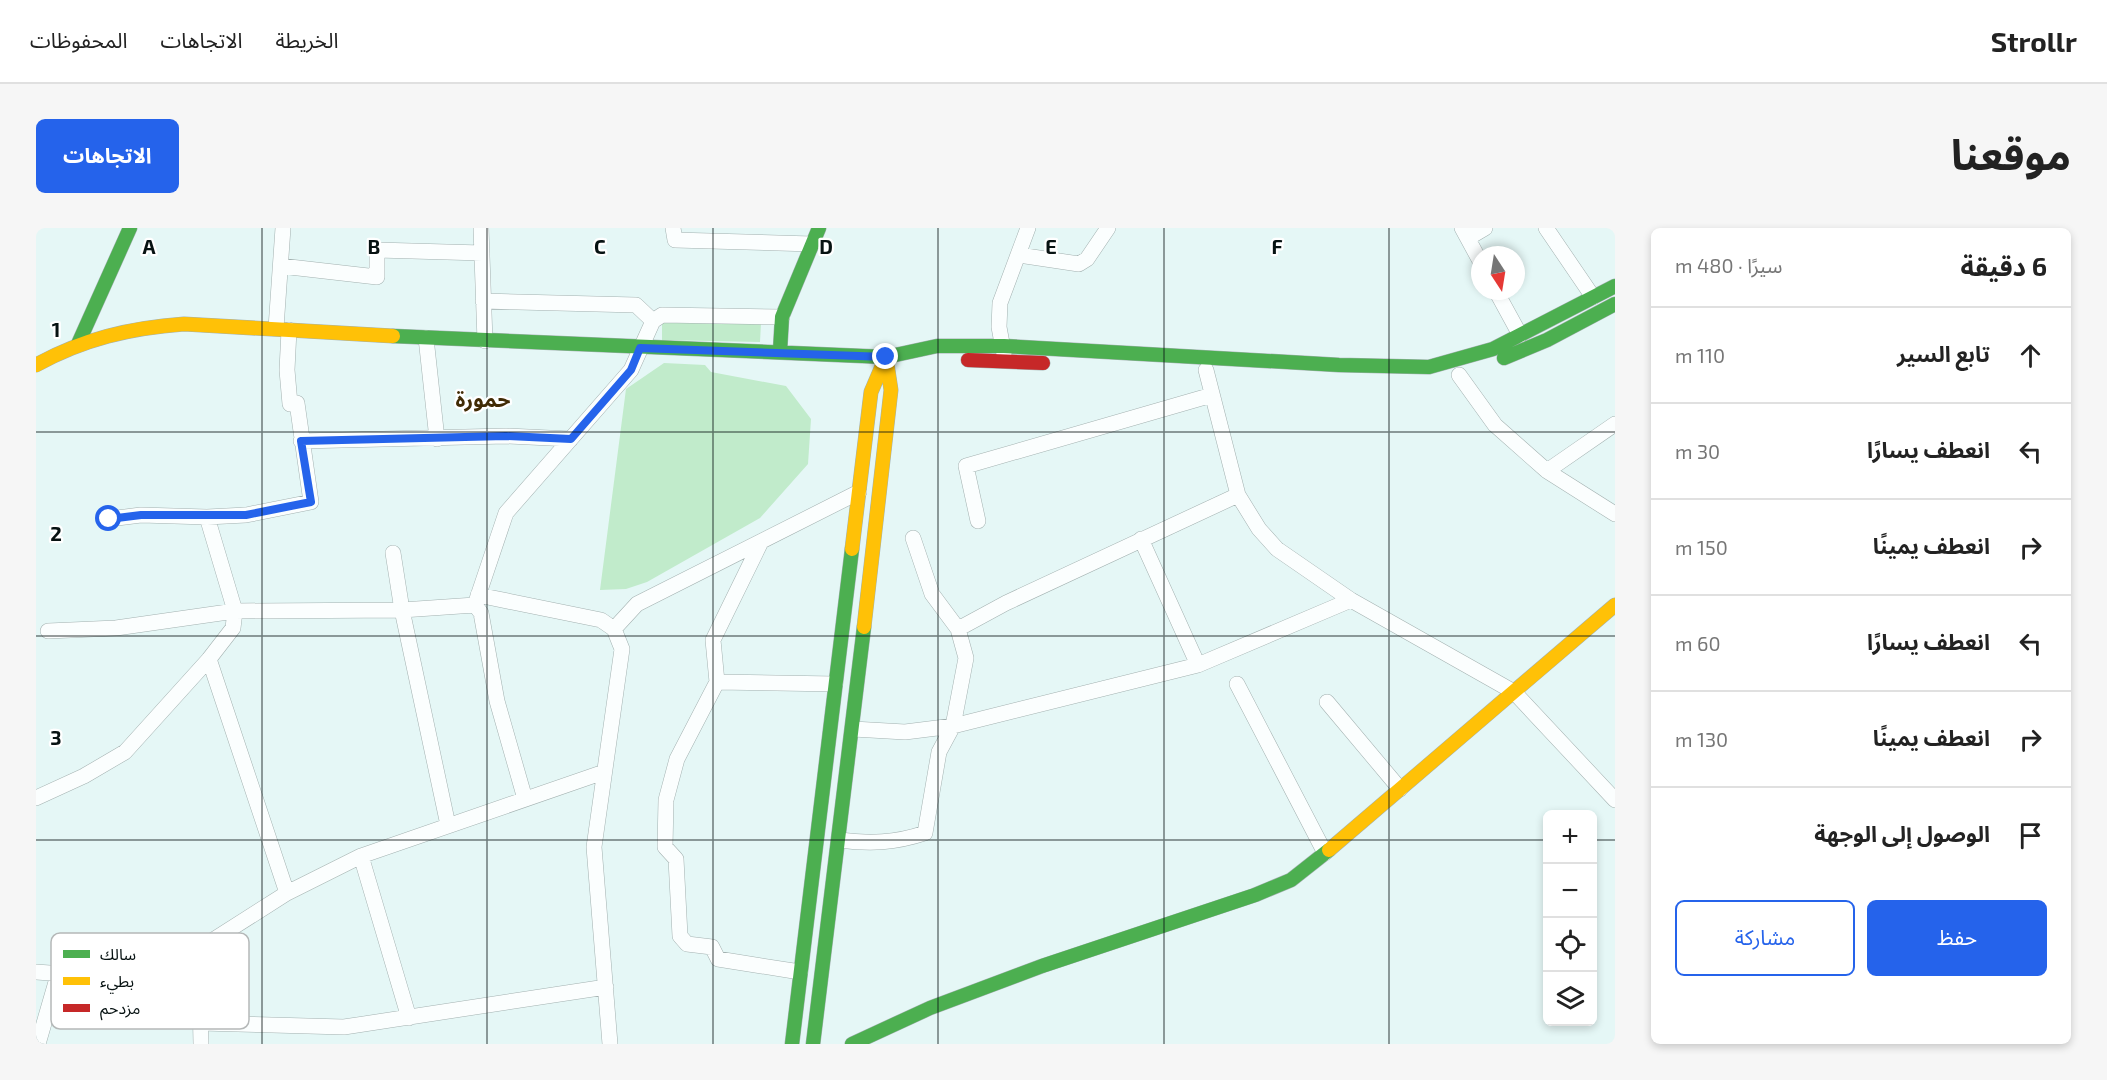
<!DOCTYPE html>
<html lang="ar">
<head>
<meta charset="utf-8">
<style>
	:root { --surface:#fff; --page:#f6f6f6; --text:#222; --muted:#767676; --line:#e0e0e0; --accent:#2563eb }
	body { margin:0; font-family:"Exo 2","Noto Sans Arabic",sans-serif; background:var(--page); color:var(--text); direction:rtl }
	.controls { position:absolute; right:18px; bottom:18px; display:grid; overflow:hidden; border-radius:9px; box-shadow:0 3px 9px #0003 }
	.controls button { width:54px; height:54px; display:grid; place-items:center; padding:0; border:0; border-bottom:2px solid var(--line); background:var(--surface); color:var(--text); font:30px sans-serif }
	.compass { position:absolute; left:1435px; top:18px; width:54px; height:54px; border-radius:50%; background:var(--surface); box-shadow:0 3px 9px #0003; rotate:168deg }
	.stop { position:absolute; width:18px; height:18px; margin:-14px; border:4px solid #2563eb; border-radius:50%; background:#fff }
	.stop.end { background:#2563eb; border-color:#fff; box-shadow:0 2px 6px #0008 }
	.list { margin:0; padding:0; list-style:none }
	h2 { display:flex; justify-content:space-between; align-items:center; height:78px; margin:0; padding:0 24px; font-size:26px }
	h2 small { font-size:20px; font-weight:400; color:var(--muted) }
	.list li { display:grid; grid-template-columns:39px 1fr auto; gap:18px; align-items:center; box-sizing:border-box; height:96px; padding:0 24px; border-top:2px solid var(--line) }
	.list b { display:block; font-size:22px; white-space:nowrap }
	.list em { font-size:20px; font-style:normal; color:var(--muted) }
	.actions { display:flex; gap:12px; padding:18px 24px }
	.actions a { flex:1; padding:14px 0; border:2px solid var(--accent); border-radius:9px; text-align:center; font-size:21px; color:var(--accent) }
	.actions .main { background:var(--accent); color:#fff }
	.icon { flex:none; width:33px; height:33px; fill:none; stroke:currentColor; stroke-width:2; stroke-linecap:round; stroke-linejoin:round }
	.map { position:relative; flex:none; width:1579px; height:816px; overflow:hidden; direction:ltr; border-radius:9px }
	header { display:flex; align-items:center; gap:36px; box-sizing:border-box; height:84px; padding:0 30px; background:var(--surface); border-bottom:2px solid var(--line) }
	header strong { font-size:28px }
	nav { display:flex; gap:33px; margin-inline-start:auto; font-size:21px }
	.intro { display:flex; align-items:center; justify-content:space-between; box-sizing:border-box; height:144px; padding:0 36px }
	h1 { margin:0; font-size:42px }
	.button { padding:15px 27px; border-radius:9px; background:var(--accent); color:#fff; font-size:21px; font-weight:700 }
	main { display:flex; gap:36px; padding:0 36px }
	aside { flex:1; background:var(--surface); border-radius:9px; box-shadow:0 3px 9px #0003 }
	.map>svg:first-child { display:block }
	.green { fill:#c1ebcb }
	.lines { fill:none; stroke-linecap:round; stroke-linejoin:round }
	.street-casing { stroke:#a3b1b0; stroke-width:16 }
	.fast-casing { stroke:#a3b1b0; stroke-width:15 }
	.slow-casing { stroke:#a3b1b0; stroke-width:15 }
	.jam-casing { stroke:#a3b1b0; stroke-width:15 }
	.street { stroke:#fbfefe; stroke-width:15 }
	.fast { stroke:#4caf50; stroke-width:14 }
	.slow { stroke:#ffc107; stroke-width:14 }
	.jam { stroke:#c62828; stroke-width:14 }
	.route { stroke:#2563eb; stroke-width:8 }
	.grid { fill:none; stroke:#071212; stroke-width:1.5; stroke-opacity:0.55 }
	.labels { text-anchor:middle; stroke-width:4.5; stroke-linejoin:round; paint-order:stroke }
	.quarter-label { font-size:21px; font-weight:bold; fill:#412b05; stroke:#fff }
	.key { fill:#fff; stroke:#b5b8b8; stroke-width:1.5 }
	.key-label { font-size:16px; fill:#071212 }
	.grid-label { font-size:20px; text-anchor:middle; font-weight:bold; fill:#071212; stroke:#fff; stroke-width:4.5; stroke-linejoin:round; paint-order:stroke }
</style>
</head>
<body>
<header>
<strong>Strollr</strong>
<nav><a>الخريطة</a><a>الاتجاهات</a><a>المحفوظات</a></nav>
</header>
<div class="intro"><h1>موقعنا</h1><a class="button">الاتجاهات</a></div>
<main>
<aside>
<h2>6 دقيقة<small>سيرًا · 480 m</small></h2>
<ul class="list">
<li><svg class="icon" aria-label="ahead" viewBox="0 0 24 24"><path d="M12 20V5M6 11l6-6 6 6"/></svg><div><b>تابع السير</b></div><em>110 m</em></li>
<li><svg class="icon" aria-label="left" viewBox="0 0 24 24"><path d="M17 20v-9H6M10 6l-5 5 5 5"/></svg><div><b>انعطف يسارًا</b></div><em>30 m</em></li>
<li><svg class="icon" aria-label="right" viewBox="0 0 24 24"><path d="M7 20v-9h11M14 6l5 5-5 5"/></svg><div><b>انعطف يمينًا</b></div><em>150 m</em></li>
<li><svg class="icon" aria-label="left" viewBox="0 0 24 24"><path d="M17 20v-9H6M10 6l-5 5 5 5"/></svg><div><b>انعطف يسارًا</b></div><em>60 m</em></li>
<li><svg class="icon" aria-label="right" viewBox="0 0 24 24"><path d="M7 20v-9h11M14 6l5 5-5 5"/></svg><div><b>انعطف يمينًا</b></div><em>130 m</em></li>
<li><svg class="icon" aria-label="arrive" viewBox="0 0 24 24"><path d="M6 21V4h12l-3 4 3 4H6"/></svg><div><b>الوصول إلى الوجهة</b></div></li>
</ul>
<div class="actions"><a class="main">حفظ</a><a>مشاركة</a></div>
</aside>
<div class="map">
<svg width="1579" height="816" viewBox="0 0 1579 816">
	<rect width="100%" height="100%" fill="#e5f7f6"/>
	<path class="green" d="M 626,93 L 725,95 L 724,114 L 626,112 Z
		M 628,135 L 669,137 L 675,144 L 750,158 L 775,191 L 772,236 L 724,290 L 611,354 L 590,361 L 564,362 L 590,161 Z"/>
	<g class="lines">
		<defs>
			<path id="street" d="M 445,0 L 449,113
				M 637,0 L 639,12 L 776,16
				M 1426,0 L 1444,33
				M 1510,0 L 1557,69
				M 1432,10 L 1449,0
				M 983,27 L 1043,36 L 1051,31 L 1072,0
				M 245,38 L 341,49 L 341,22 L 446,25
				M 1460,63 L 1484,107
				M 447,73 L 600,77 L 617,93
				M 240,100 L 247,0
				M 390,110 L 401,211
				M 968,126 L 963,99 L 964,75 L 992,0
				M 1170,142 L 1202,267 L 1223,301 L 1241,321 L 1315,372 L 1478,464 L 1579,572
				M 1423,147 L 1459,197 L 1511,243
				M 1579,196 L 1511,243 L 1579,286
				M 265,213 L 470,208 L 535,211
				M 73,291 L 105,287 L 171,289
				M 942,293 L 930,238 L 1176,167
				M 877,310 L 896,366 L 922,401
				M 1105,311 L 1162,437
				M 724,316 L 677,412 L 681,454 L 641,531 L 630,572 L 629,619 L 640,631 L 644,708 L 651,716 L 676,719 L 682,731 L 764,744
				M 357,325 L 366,382 L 412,597
				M 442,367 L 565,392 L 578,401 L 586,421 L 558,619 L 574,816
				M 439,377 L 445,385 L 461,473 L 489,571
				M 578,401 L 601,376 L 823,264
				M 12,403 L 80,400 L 199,383 L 171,289 L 210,287 L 275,274 L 261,175 L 254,176 L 251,142 L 253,102
				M 173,431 L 251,665
				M 681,454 L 799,456
				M 1201,456 L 1289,625
				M 1291,474 L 1364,561
				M 817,501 L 869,504 L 917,498 L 1162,437 L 1315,372
				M 0,570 L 48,548 L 89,524 L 173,431 L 197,400 L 199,383 L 366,382 L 439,377 L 470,285 L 595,142 L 617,93 L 626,87 L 746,89
				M 803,612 C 834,616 859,615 889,605 L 903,524 L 917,498 L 930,430 L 922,401 L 970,375 L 1202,267
				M 325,628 L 373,790
				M 163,721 L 165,816
				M 0,744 L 83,750 L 117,743 L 163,721 L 251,665 L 325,628 L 568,544
				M 165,795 L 308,799 L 570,759
				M 2,816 L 22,747"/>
			<path id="fast" d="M 357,108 L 850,129
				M 42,116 L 94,0
				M 744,123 L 746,89 L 783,0
				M 850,129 L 901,118 L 968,118 L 1303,137 L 1393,139 L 1457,121 L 1579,58
				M 1468,130 L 1511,112 L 1579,76
				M 756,816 L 816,321
				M 777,816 L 828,399
				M 816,816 L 894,780 L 1006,738 L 1219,667 L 1255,652 L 1293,622"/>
			<path id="slow" d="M 0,137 C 47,111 94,100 148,96 L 357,108
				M 816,321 L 835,164 L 850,129
				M 828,399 L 855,162 L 850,129
				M 1293,622 L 1579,377"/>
			<path id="jam" d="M 932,132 L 1007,135"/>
		</defs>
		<use href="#street" class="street-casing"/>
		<use href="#fast" class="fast-casing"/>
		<use href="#slow" class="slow-casing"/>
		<use href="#jam" class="jam-casing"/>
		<use href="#street" class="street"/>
		<use href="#fast" class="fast"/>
		<use href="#slow" class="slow"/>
		<use href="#jam" class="jam"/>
	</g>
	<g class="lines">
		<path class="route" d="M 73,291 L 105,287 L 210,287 L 275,274 L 265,213 L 470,208 L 535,211 L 595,142 L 604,120 L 850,129"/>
	</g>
	<path class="grid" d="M 226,0 L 226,816M 451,0 L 451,816M 677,0 L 677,816M 902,0 L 902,816M 1128,0 L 1128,816M 1353,0 L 1353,816M 0,204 L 1579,204M 0,408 L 1579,408M 0,612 L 1512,612M 1556,612 L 1579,612"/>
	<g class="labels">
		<g class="quarter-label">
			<text x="447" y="179">حمورة</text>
		</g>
	</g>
	<rect x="15" y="705" width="198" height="96" rx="9" class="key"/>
	<rect x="27" y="722" width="27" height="8" fill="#4caf50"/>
	<rect x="27" y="749" width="27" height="8" fill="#ffc107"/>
	<rect x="27" y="776" width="27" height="8" fill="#c62828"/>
	<g class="key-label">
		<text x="64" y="732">سالك</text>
		<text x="64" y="759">بطيء</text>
		<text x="64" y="786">مزدحم</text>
	</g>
	<g class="grid-label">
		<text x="113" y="26">A</text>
		<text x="338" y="26">B</text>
		<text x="564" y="26">C</text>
		<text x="790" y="26">D</text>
		<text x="1015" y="26">E</text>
		<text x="1241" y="26">F</text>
		<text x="20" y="109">1</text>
		<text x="20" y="313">2</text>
		<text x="20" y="517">3</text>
	</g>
</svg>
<div class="controls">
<button>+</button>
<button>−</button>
<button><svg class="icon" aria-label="locate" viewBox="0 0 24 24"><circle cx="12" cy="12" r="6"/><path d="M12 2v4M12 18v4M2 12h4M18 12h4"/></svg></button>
<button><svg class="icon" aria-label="layers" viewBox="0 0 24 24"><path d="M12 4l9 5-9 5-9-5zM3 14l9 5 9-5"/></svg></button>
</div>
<svg class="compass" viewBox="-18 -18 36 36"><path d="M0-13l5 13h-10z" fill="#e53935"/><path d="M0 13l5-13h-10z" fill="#767676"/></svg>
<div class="stop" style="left:73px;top:291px"></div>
<div class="stop end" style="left:850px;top:129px"></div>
</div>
</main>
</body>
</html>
